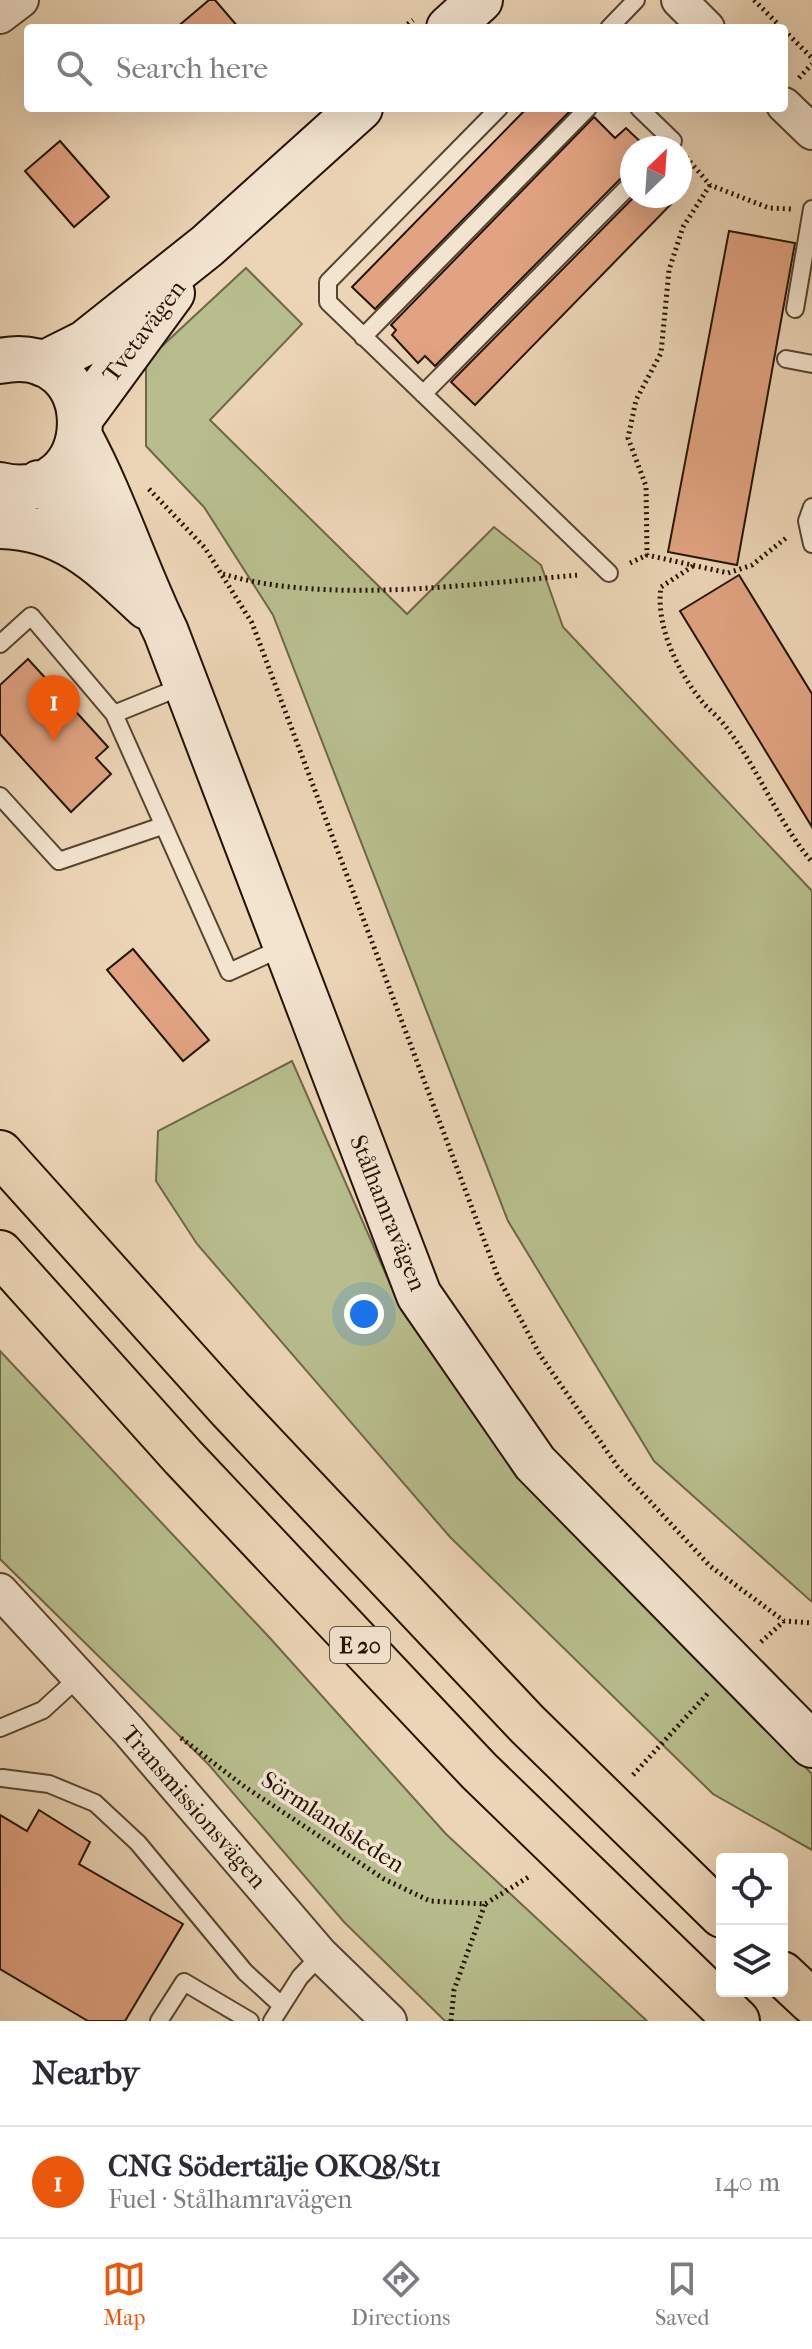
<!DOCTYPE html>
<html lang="en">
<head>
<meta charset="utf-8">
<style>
	:root { --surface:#fff; --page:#f7f7f7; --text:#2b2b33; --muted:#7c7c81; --line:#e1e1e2; --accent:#ea580c }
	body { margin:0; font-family:"IM FELL French Canon",serif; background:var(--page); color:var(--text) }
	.controls { position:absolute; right:24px; bottom:24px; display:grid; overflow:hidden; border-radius:8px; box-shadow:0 8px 32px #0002 }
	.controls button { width:72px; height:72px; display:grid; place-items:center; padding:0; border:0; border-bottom:2px solid var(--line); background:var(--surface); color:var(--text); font:40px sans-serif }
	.compass { position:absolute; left:620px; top:136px; width:72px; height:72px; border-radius:50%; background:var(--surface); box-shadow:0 8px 32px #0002; rotate:25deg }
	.you { position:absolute; left:364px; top:1314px; width:28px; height:28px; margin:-20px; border:6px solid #fff; border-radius:50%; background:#1a73e8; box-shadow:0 0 0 12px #1a73e833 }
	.badge { display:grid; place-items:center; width:52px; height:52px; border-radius:50%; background:var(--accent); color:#fff; font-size:26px; font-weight:700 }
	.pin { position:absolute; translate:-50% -66px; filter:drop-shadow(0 2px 4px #0008) }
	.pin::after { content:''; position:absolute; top:42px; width:28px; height:24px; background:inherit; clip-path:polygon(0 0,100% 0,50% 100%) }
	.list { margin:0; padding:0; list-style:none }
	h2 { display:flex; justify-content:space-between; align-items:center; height:104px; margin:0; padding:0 32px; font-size:34px }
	h2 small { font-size:26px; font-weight:400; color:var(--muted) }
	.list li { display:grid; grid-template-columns:52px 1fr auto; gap:24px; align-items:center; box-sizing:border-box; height:112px; padding:0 32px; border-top:2px solid var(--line) }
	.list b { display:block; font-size:30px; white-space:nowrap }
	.list p { margin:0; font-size:26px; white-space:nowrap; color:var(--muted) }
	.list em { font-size:26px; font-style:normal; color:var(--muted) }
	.icon { flex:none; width:44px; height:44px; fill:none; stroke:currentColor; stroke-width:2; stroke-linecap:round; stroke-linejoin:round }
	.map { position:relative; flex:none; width:812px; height:2021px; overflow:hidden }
	.search { position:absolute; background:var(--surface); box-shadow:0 8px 32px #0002; left:24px; right:24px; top:24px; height:88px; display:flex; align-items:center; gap:20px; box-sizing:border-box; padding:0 28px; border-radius:8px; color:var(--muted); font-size:30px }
	.sheet { height:216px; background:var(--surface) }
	nav { display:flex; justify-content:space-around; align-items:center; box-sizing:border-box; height:112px; border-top:2px solid var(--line); background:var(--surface); font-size:22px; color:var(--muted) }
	nav a { display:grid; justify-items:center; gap:4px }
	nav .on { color:var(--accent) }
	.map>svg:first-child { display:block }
	.green { fill:#b8bd8d; stroke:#6e6848; stroke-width:2 }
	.building { fill:#e1a381; stroke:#251304; stroke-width:2 }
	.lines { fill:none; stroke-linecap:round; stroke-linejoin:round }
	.service-casing { stroke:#574430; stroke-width:20 }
	.minor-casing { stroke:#574430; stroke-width:38 }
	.secondary-casing { stroke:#251304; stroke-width:48 }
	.motorway-casing { stroke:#251304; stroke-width:48 }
	.path { stroke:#251304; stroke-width:5; stroke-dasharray:2 4; stroke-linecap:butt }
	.service { stroke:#f3e4d0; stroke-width:16 }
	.minor { stroke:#f3e4d0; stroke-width:34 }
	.secondary { stroke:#f3e4d0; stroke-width:44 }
	.motorway { stroke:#ecd5b6; stroke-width:44 }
	.labels { text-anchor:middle; stroke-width:7; stroke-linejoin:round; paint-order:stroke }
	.shield { fill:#f3e4d0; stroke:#635241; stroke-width:2 }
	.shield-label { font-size:22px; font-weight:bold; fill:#251304 }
	.street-label { font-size:24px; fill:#251304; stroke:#f3e4d0 }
</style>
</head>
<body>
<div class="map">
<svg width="812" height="2021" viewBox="0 0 812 2021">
	<rect width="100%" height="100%" fill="#ecd5b6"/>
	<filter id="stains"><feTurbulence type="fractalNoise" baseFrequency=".0025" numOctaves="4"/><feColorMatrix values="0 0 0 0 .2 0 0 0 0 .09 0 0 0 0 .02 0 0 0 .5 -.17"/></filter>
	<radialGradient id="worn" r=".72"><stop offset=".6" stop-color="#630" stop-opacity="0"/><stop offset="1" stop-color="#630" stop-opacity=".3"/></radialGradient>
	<path class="green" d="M 246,268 L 302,324 L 210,420 L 407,614 L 494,527 L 541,565 L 563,627 L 812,891 L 812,1602 L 654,1461 L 508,1221 L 273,615 L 204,507 L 146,446 L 146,361 Z
		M 292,1061 L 402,1311 L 520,1478 L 812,1774 L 812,1850 L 713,1794 L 450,1537 L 197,1244 L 156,1181 L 158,1131 Z
		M 0,1351 L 269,1637 L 446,1834 L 647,2021 L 445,2021 L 344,1922 L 209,1765 L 0,1559 Z"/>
	<path class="building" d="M 209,0 L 215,0 L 239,28 L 176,28 Z
		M 527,108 L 573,108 L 375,309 L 352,287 Z
		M 594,117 L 615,138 L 626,128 L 647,148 L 632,148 L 632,172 L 624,175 L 435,366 L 425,356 L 418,363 L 392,335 L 396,330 L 391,325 Z
		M 60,141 L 109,197 L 74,227 L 25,171 Z
		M 635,196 L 679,196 L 475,405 L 451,382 Z
		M 729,231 L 795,243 L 737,565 L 668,552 Z
		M 739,575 L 812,694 L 812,827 L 680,611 Z
		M 28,659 L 108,747 L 96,758 L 111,774 L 71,812 L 0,734 L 0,685 Z
		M 133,949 L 209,1040 L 183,1061 L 107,970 Z
		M 39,1810 L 90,1842 L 79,1864 L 183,1924 L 125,2021 L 88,2021 L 0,1969 L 0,1815 L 27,1831 Z"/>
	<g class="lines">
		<defs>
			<path id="service" d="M 609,28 L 636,0
				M 499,108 L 328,282 L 328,302 L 609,573
				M 639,108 L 673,141 L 666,148
				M 795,309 L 812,209
				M 363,337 L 588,108
				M 786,359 L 812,364
				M 423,394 L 632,183
				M 812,507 L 807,521 L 812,544
				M 0,644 L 31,616 L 114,714 L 229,972 L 284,947
				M 114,714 L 183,686
				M 0,796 L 59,861 L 162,826
				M 0,1728 L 43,1710 L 80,1676
				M 2,1778 L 49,1784 L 95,1803 L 138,1843 L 245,1972 L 280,2004
				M 159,2021 L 184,1982 L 250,2021
				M 272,2021 L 300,1977 L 321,1955"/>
			<path id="minor" d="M 679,0 L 707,28
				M 0,16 L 21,0
				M 784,105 L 812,132
				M 0,1591 L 129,1731 L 321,1955 L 389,2021"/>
			<path id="secondary" d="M 449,28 L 480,0
				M 0,361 C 109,339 104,510 0,485
				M 43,364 L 85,343 L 207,246 L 360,108
				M 82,416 L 172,293
				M 80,437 C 114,500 135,568 166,632 L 419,1295 L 535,1463 L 812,1745
				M 39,483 L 69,502 L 120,556
				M 0,526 C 66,527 102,565 147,607"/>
			<path id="motorway" d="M 0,1153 L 230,1409 L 527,1724 L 722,1915
				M 0,1253 L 183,1457 L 479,1771 L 737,2021
				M 782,1974 L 812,2002"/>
		</defs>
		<use href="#service" class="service-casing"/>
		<use href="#minor" class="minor-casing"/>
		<use href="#secondary" class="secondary-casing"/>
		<use href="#motorway" class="motorway-casing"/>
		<path class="path" d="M 754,0 L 782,28
			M 403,28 L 413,20
			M 784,30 L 812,58
			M 799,78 L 812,64
			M 686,157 L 710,185 L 769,208 L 791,209
			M 710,185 L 683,227 L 669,270 L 661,353 L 636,400 L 628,438 L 646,486 L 647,555 L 728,573 L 752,565 L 786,538
			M 149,489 L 205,548 L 252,623 L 498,1277 L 540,1355 L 618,1467 L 710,1566 L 784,1621 L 812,1623
			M 630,563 L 647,555
			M 693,566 L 661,587 C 655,626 679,675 705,705 C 712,712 720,719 726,727 C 759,769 777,821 812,862
			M 223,574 C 327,605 470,584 579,575
			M 761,1642 L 784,1621
			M 181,1738 L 245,1787 L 384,1879 L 430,1901 L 485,1904 L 530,1876
			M 633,1775 L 710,1691
			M 451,2021 L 454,1990 L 485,1904"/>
		<use href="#service" class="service"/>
		<use href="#minor" class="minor"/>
		<use href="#secondary" class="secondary"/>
		<use href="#motorway" class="motorway"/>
	</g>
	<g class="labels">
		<rect class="shield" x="330" y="1627" width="60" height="36" rx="6"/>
		<g class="shield-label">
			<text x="360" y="1653">E 20</text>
		</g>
		<g class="street-label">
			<text transform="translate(144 331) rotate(-53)" y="8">Tvetavägen</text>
			<text transform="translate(388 1213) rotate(68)" y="8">Stålhamravägen</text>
			<text transform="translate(194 1807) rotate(49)" y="8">Transmissionsvägen</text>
			<text transform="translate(333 1822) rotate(33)" y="8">Sörmlandsleden</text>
		</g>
	</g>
	<rect width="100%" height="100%" filter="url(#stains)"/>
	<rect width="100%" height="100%" fill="url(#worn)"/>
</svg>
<div class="controls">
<button><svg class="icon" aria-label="locate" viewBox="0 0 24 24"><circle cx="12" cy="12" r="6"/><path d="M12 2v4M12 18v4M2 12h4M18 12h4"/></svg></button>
<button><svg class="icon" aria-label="layers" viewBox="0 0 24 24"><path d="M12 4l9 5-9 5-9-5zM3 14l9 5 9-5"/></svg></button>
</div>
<svg class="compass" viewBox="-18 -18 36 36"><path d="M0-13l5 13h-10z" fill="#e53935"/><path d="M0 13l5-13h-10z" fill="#7c7c81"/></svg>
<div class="you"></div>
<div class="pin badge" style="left:54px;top:741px">1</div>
<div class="search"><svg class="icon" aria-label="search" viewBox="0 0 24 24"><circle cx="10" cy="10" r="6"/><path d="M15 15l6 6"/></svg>Search here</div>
</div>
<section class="sheet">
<h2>Nearby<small></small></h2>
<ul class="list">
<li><span class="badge">1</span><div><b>CNG Södertälje OKQ8/St1</b><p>Fuel · Stålhamravägen</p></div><em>140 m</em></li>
</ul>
</section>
<nav>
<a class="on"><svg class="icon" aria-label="map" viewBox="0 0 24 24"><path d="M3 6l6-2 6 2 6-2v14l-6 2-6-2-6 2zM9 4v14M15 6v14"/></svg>Map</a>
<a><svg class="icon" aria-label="directions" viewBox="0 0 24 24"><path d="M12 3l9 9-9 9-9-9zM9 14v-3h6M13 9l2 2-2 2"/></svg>Directions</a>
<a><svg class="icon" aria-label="saved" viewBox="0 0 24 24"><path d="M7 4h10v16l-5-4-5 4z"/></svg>Saved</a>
</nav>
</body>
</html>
